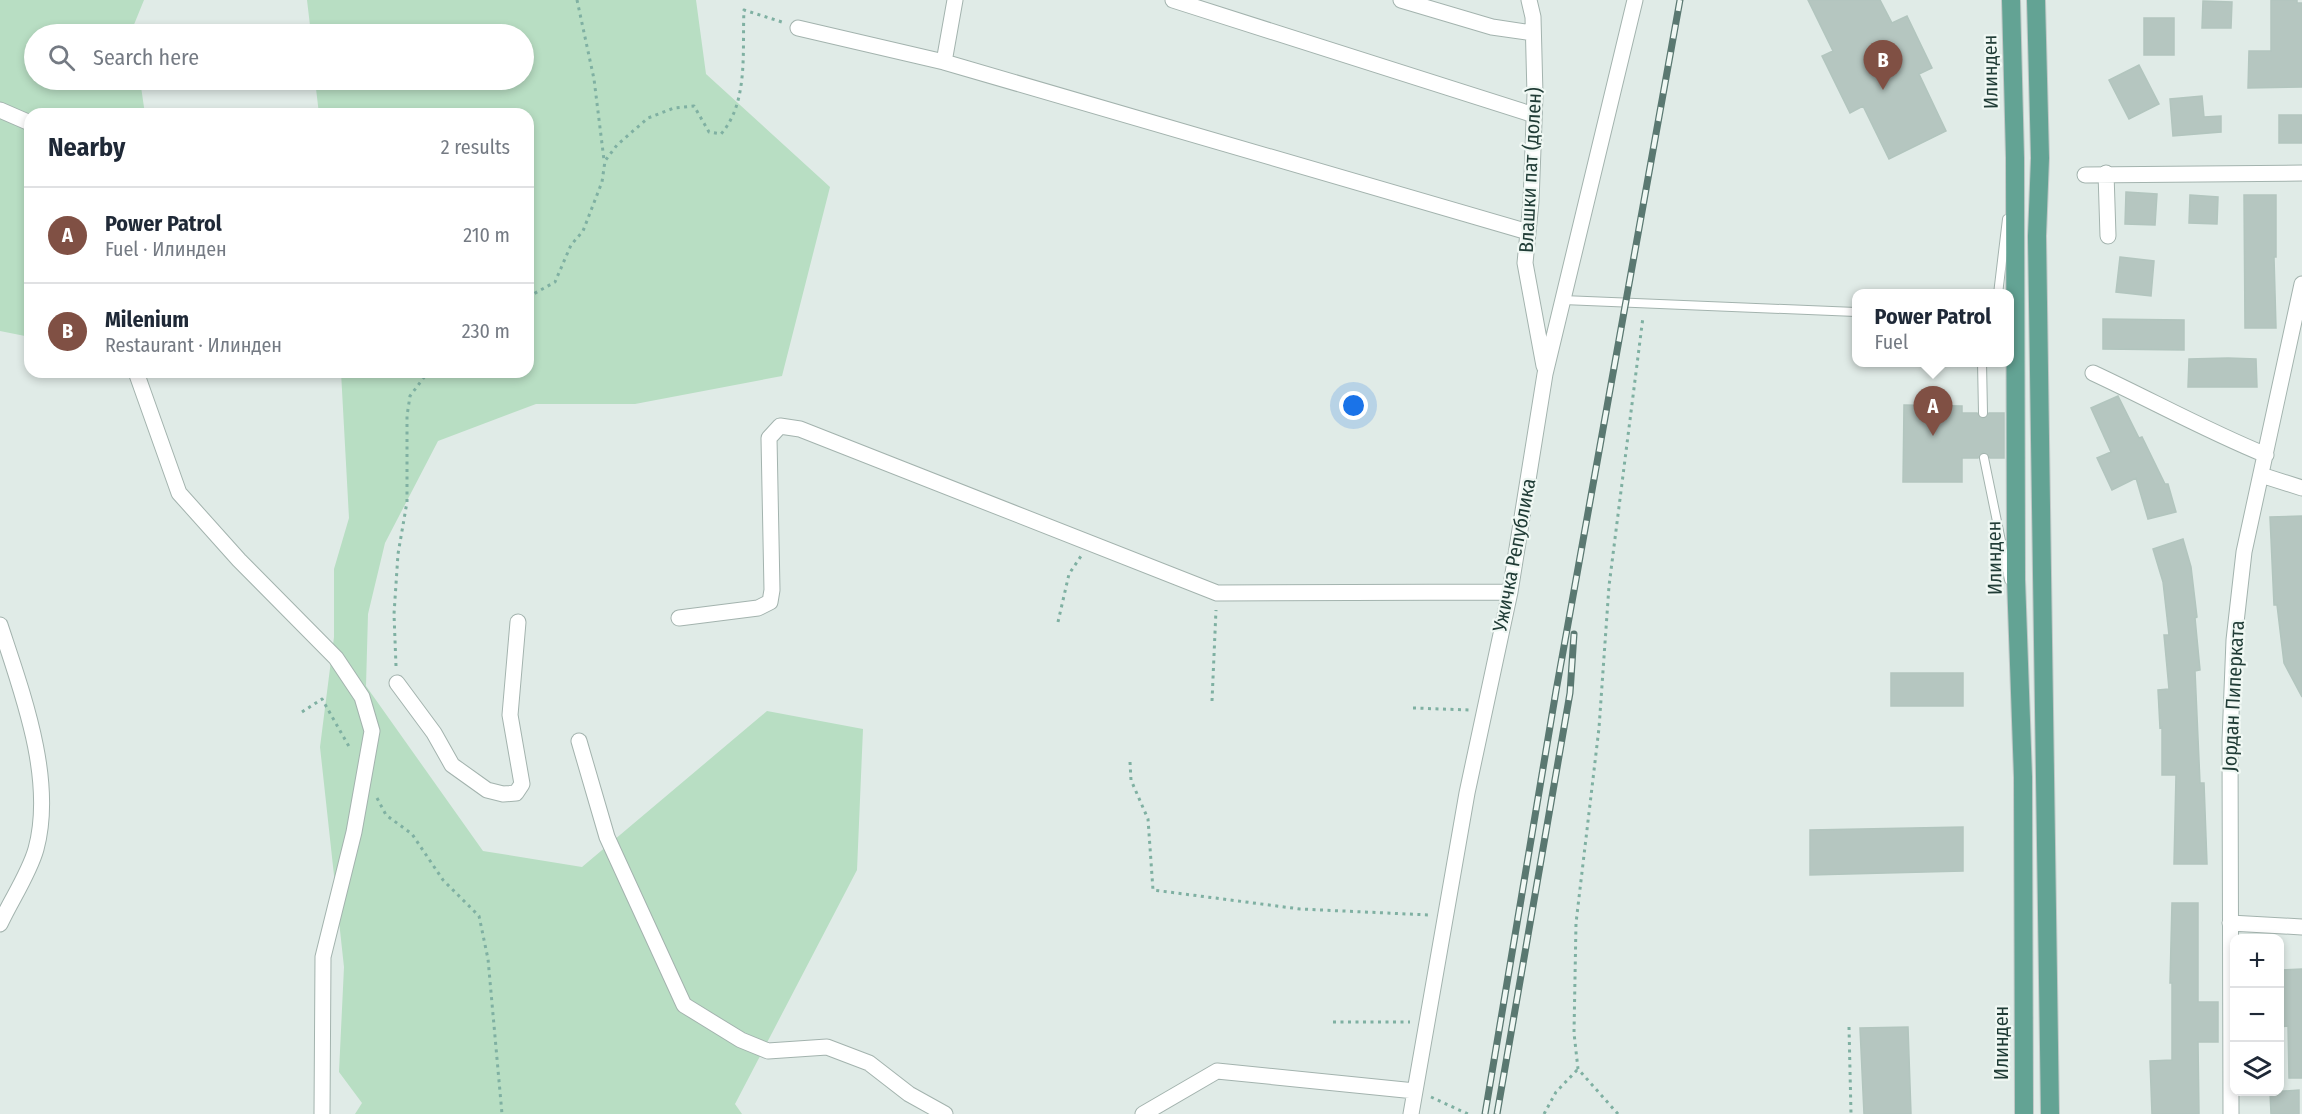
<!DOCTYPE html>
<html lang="en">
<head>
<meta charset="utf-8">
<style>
	:root { --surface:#fff; --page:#f6f6f7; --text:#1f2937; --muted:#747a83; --line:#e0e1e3; --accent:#805044 }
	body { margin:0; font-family:"Fira Sans Condensed",sans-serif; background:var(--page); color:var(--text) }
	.controls { position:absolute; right:18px; bottom:18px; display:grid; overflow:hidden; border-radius:12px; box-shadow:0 3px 9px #0003 }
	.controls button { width:54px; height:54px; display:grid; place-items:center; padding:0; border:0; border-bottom:2px solid var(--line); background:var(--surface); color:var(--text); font:30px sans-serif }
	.you { position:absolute; left:1354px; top:406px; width:21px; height:21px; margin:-15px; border:4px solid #fff; border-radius:50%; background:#1a73e8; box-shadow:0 0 0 9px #1a73e833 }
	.badge { display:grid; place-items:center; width:39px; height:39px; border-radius:50%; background:var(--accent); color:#fff; font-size:20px; font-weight:700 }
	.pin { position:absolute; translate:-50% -50px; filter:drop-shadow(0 2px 3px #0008) }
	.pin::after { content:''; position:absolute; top:32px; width:21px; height:18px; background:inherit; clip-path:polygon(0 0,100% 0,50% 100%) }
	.popup { position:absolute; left:1852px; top:289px; width:162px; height:78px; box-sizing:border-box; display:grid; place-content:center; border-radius:12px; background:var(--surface); filter:drop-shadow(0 2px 4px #0005); font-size:20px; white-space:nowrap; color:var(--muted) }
	.popup b { font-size:22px; color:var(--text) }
	.popup::after { content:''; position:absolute; left:50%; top:100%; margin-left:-12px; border:12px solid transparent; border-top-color:var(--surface) }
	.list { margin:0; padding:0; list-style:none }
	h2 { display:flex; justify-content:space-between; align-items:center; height:78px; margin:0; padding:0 24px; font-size:26px }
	h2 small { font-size:20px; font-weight:400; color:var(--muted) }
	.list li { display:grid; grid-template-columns:39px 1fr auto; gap:18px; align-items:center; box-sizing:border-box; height:96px; padding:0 24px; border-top:2px solid var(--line) }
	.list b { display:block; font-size:22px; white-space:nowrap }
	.list p { margin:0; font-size:20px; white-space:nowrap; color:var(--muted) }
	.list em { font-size:20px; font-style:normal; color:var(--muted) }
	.icon { flex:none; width:33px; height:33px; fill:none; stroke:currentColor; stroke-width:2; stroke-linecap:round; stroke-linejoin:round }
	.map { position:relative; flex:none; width:2302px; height:1114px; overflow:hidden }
	.search { position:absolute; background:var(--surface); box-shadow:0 3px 9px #0003; left:24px; top:24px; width:510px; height:66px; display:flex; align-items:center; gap:15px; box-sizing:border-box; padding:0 21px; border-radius:33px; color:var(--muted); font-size:22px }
	.panel { position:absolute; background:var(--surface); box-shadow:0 3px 9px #0003; left:24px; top:108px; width:510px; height:270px; border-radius:18px }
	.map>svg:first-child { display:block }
	.green { fill:#b8dec3 }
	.building { fill:#b5c6c0; stroke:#b2c5be; stroke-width:1.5 }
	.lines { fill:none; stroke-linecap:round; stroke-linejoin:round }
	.service-casing { stroke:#a3b3ae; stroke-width:10 }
	.minor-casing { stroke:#a3b3ae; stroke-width:17 }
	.primary-casing { stroke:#c1c8c7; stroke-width:20 }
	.path { stroke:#7fb0a2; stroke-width:3; stroke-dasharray:3 4.5; stroke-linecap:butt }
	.service { stroke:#fff; stroke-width:8 }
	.minor { stroke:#fff; stroke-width:15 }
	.primary { stroke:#63a394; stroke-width:18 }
	.rail-casing { stroke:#5a7871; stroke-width:7 }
	.rail { stroke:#f0f8f4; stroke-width:4.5; stroke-dasharray:14; stroke-linecap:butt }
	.labels { text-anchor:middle; stroke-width:4.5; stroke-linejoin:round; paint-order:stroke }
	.street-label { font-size:20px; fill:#203c36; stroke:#f0f8f4 }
</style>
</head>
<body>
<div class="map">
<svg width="2302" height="1114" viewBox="0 0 2302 1114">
	<rect width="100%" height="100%" fill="#e0ebe7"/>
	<path class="green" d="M 0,0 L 144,0 L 133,27 L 134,34 L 34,34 L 34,80 L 140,80 L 145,114 L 30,114 L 30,337 L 0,331 Z
		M 307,0 L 696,0 L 706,74 L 830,187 L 782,376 L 635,404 L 536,404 L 438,441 L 385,543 L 368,614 L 366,686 L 483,851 L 582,867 L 767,711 L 863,729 L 857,870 L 735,1104 L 742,1114 L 355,1114 L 362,1103 L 339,1072 L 344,967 L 320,747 L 334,637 L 334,569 L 349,518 L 341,372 L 528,372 L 528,114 L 319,114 L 315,80 L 524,80 L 524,34 L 311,34 Z"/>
	<path class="building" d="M 1808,0 L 1880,0 L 1892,23 L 1907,16 L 1932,68 L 1919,74 L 1946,131 L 1889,159 L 1863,106 L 1850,113 L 1822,56 L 1833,51 Z
		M 2271,0 L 2297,0 L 2297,3 L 2302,3 L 2302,87 L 2248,88 L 2249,51 L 2271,51 Z
		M 2203,1 L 2232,2 L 2231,28 L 2202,28 Z
		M 2144,18 L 2174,18 L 2174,55 L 2144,55 Z
		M 2139,65 L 2159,104 L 2129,119 L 2109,80 Z
		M 2202,96 L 2204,117 L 2221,116 L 2221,132 L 2173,136 L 2170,99 Z
		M 2279,115 L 2302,115 L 2302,143 L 2279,143 Z
		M 2126,192 L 2157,194 L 2155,225 L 2125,224 Z
		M 2190,195 L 2218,197 L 2217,224 L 2189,223 Z
		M 2244,195 L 2276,195 L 2276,257 L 2274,257 L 2276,328 L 2245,328 Z
		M 2120,257 L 2154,261 L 2151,296 L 2116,292 Z
		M 2103,319 L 2184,320 L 2184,350 L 2103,349 Z
		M 2228,358 L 2256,359 L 2257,387 L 2188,387 L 2189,359 Z
		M 2118,396 L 2139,438 L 2142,437 L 2165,484 L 2168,484 L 2176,512 L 2148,519 L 2136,478 L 2112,490 L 2097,458 L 2111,452 L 2091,408 Z
		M 1904,405 L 1962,406 L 1962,413 L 1977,413 L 1983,419 L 1989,413 L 2004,413 L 2004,458 L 1990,458 L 1983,452 L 1978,458 L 1962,458 L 1962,482 L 1903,482 Z
		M 2302,516 L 2302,697 L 2284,663 L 2277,605 L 2274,605 L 2270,517 Z
		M 2183,539 L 2191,567 L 2197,617 L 2195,618 L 2200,670 L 2195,671 L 2200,783 L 2204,783 L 2207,864 L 2174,864 L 2176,775 L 2162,775 L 2162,727 L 2160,728 L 2158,690 L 2169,689 L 2164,635 L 2169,635 L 2163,582 L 2153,549 Z
		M 1891,673 L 1963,673 L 1963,706 L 1891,706 Z
		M 1963,827 L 1963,871 L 1810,875 L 1810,830 Z
		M 2172,903 L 2198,903 L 2198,1002 L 2218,1002 L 2218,1042 L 2198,1042 L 2199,1114 L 2152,1114 L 2150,1061 L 2172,1060 L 2172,983 L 2170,983 Z
		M 2302,969 L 2302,1078 L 2289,1078 L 2288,1026 L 2280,1027 L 2280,970 Z
		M 1908,1027 L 1911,1114 L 1864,1114 L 1860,1028 Z
		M 2299,1090 L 2299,1114 L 2271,1114 L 2270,1092 Z"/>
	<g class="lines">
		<defs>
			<path id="service" d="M 1998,294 L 2007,219
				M 1563,300 L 1856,312
				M 1982,362 L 1983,413
				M 1984,458 L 2009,580"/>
			<path id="minor" d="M 1173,0 L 1534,115
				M 1401,0 L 1492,27 L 1533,33
				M 1529,0 L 1533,17 L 1535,95 L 1531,202 L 1525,263 L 1544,366
				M 798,28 L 944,62 L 1528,232
				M 944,62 L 955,0
				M 0,110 L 30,123
				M 2106,173 L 2108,236
				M 2085,175 L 2302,173
				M 136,372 L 179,493 L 239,560 L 336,658 L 362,697 L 372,731 L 354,832 L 323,957 L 322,1114
				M 2093,373 C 2151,400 2207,431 2266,455
				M 2261,475 L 2302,488
				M 679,618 L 758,608 L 770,602 L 772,590 L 769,438 L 780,426 L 800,429 L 1217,593 L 1510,592
				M 0,625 C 22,692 55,779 36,849 C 29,874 11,900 0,924
				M 397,683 L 434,733 L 452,765 L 487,790 L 503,794 L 516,793 L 522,784 L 510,715 L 518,622
				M 579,741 L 607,837 L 684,1005 L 741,1040 L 768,1051 L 827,1047 L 869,1063 L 909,1094 L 945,1114
				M 2230,923 L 2302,927
				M 1143,1114 L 1217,1071 L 1415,1091
				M 1411,1114 L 1467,793 L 1510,592 L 1545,374 L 1635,0
				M 2231,1114 L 2230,740 L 2234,640 L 2244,552 L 2302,284"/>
			<path id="primary" d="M 2011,0 L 2015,158 L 2016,579 L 2023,777 L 2024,1114
				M 2036,0 L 2040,158 L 2037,236 L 2050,1114"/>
		</defs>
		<use href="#service" class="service-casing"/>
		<use href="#minor" class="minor-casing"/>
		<use href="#primary" class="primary-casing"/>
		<path class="path" d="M 577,0 L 594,79 L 604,160
			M 528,297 L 555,282 L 571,245 L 583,231 L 602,182 L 605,161 L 617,145 L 648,118 L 674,108 L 694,106 L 709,132 L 721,134 C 749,102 742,50 744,10 L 785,23
			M 1058,622 L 1069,574 L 1081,556
			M 396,666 L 394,614 L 398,554 L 407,502 L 407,416 L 410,396 L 428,372
			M 1212,701 L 1216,610
			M 1413,708 L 1470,710
			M 302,712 L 322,699 L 351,750
			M 1130,762 L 1131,780 L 1148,819 L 1153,890 L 1300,909 L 1429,915
			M 377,798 L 386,815 L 412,834 L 443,880 L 479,916 L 488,959 L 502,1114
			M 1333,1022 L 1410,1022
			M 1849,1027 L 1851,1114
			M 1431,1097 L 1468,1114
			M 1544,1114 L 1556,1092 L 1578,1069
			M 1618,1114 L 1578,1069 L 1574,1033 L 1576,923 L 1599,728 L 1609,586 L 1643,317"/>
		<use href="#service" class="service"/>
		<use href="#minor" class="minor"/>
		<use href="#primary" class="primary"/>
		<defs>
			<path id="rail" d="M 1485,1114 L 1556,691 L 1680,0
				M 1497,1114 L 1570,693 L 1574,634"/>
		</defs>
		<use href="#rail" class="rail-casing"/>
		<use href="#rail" class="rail"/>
	</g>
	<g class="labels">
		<g class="street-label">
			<text transform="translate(1990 72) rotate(-91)" y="7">Илинден</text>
			<text transform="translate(1530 170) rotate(-87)" y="7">Влашки пат (долен)</text>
			<text transform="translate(1514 555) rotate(-79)" y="7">Ужичка Република</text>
			<text transform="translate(1994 558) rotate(-91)" y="7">Илинден</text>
			<text transform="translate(2233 696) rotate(-87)" y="7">Јордан Пиперката</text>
			<text transform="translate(2001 1043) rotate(-90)" y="7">Илинден</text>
		</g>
	</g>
</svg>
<div class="controls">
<button>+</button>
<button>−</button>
<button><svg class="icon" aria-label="layers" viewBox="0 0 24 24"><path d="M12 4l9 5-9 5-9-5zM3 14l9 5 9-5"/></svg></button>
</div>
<div class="you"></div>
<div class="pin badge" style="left:1933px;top:436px">A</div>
<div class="popup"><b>Power Patrol</b>Fuel</div>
<div class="pin badge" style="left:1883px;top:90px">B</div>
<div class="search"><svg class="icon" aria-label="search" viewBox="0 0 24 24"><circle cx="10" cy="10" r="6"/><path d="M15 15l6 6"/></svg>Search here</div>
<section class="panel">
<h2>Nearby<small>2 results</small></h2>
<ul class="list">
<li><span class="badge">A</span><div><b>Power Patrol</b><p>Fuel · Илинден</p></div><em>210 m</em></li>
<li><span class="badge">B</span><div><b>Milenium</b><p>Restaurant · Илинден</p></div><em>230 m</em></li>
</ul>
</section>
</div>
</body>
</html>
